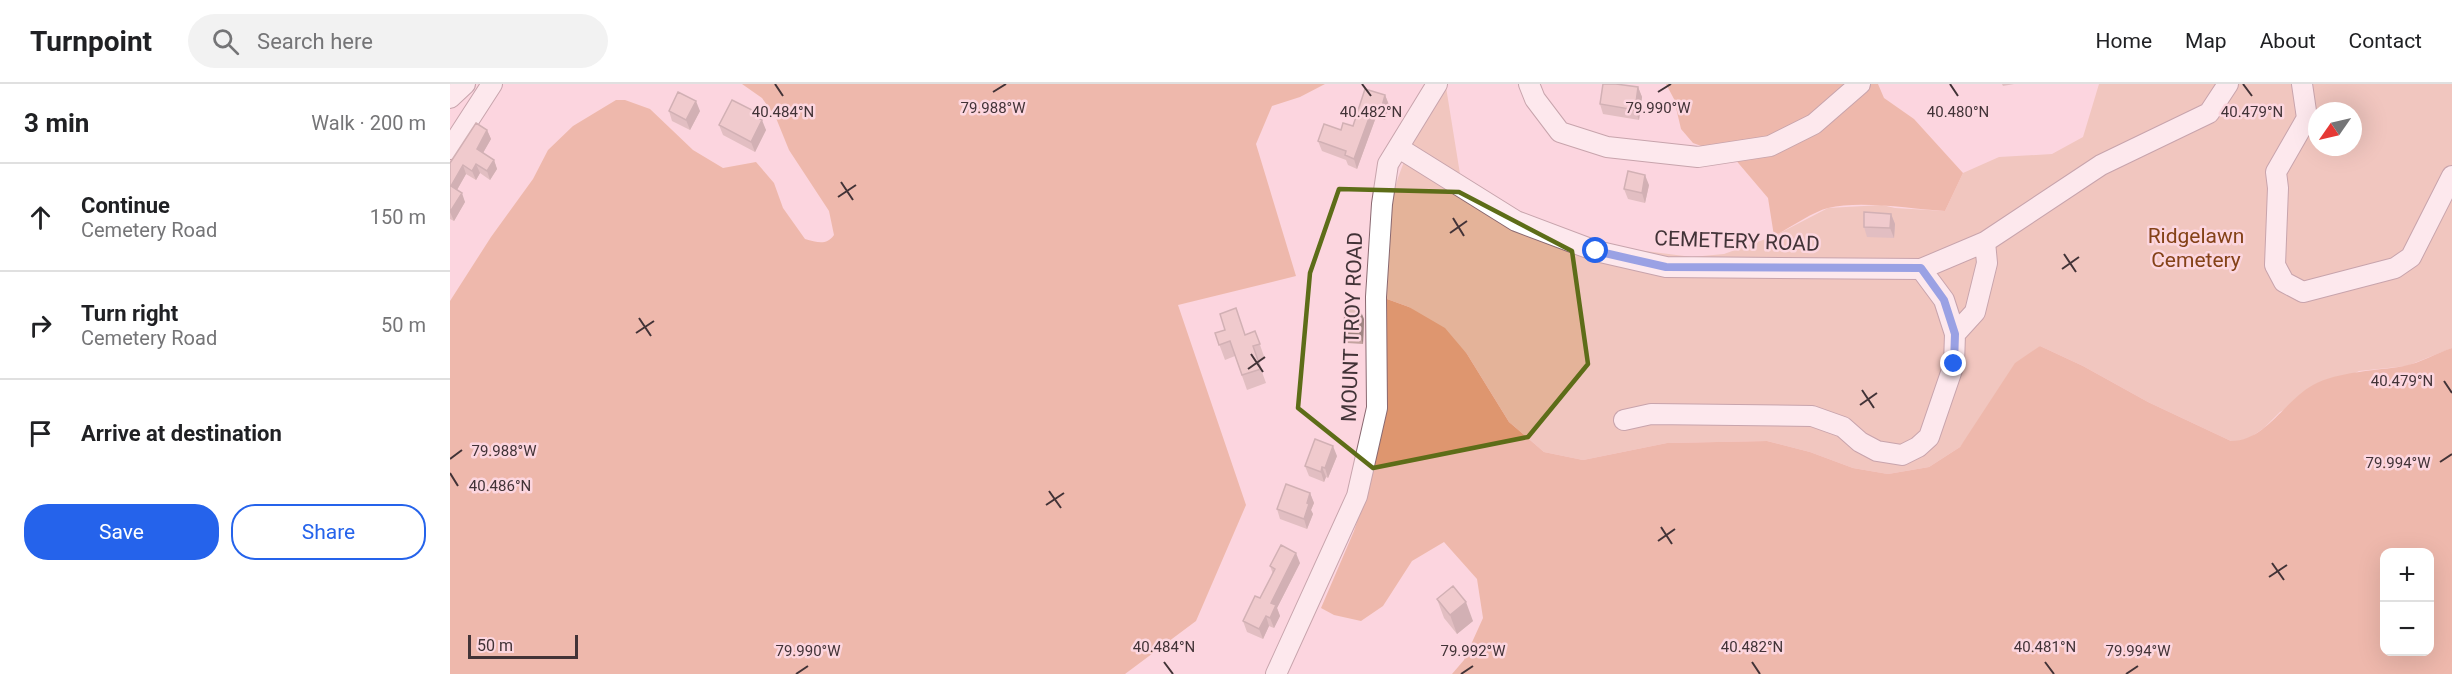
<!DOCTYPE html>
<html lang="en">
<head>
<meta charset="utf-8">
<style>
	:root { --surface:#fff; --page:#f2f2f2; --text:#202124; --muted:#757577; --line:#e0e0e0; --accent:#2563eb }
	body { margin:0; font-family:Roboto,sans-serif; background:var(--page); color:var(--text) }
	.controls { position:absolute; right:18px; bottom:18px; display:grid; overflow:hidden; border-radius:12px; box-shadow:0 6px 24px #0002 }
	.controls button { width:54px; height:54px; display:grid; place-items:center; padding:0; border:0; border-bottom:2px solid var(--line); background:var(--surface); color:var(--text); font:30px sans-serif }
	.compass { position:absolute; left:1858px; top:18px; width:54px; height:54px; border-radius:50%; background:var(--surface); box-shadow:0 6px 24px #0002; rotate:236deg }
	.scale { position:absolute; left:18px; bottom:15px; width:110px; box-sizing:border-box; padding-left:6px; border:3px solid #423337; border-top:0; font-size:16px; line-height:21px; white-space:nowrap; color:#423337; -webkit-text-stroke:4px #fcd6df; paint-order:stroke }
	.stop { position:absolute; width:18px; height:18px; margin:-14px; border:4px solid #2563eb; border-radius:50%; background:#fff }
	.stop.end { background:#2563eb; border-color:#fff; box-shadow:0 2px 6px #0008 }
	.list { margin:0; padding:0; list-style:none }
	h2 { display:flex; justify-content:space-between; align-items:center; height:78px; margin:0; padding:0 24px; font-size:26px }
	h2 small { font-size:20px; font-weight:400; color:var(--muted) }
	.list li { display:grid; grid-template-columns:39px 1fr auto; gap:18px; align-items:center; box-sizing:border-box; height:108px; padding:0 24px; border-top:2px solid var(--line) }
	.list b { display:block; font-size:22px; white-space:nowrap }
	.list p { margin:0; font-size:20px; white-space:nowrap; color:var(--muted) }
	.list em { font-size:20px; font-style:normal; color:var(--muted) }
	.actions { display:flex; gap:12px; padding:18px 24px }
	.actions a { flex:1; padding:14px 0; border:2px solid var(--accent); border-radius:24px; text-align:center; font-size:21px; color:var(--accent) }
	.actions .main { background:var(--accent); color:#fff }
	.icon { flex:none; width:33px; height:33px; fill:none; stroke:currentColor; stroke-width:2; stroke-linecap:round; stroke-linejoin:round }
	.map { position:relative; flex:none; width:2002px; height:590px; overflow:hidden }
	header { display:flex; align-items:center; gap:36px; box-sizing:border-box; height:84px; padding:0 30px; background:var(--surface); border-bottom:2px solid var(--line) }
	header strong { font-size:28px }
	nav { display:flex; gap:33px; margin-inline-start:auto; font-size:21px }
	.search { width:420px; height:54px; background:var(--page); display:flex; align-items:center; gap:15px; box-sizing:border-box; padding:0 21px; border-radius:33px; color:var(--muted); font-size:22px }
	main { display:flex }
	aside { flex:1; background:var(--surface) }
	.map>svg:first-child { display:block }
	.green { fill:#e4b399; fill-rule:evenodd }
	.forest { fill:#de966f; fill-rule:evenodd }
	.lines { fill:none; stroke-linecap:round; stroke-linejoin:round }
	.minor-casing { stroke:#896870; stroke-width:22 }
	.minor { stroke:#fff; stroke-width:20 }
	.wall { fill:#c3a39f }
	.shaded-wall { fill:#9f8482 }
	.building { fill:#e3bdb9; stroke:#9f8482; stroke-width:1.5 }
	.route { stroke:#2563eb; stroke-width:8 }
	.marked { fill:none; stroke:#5d6d18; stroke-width:4.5; stroke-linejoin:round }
	.ticks { fill:none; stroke:#423337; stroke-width:2 }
	.labels { text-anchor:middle; stroke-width:5; stroke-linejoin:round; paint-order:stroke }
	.park-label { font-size:21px; fill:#844218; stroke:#fcd6df }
	.street-label { font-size:21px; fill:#423337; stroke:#fcd6df }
	.ticks-label { font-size:15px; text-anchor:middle; fill:#423337; stroke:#fcd6df; stroke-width:5; stroke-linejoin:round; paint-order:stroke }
</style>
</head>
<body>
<header>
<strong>Turnpoint</strong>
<div class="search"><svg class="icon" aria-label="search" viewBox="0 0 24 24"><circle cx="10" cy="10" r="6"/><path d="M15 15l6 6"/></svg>Search here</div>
<nav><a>Home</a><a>Map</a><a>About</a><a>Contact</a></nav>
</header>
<main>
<aside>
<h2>3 min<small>Walk · 200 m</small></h2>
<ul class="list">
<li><svg class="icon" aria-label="ahead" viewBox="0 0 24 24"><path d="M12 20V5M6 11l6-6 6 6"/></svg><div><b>Continue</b><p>Cemetery Road</p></div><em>150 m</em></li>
<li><svg class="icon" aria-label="right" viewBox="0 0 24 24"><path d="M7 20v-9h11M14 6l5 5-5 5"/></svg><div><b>Turn right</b><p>Cemetery Road</p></div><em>50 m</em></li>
<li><svg class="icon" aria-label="arrive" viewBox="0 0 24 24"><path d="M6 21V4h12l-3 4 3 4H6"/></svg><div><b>Arrive at destination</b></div></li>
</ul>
<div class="actions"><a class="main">Save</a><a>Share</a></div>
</aside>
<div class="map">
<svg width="2002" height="590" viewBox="0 0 2002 590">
	<rect width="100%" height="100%" fill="#fcd6df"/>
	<path class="green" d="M 1649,0 L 2002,0 L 2002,264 L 1957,282 L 1909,287 L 1830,328 L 1814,344 L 1801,353 L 1793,357 L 1781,357 L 1698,318 L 1633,282 L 1590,262 L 1510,363 L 1479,383 L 1438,390 L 1403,384 L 1360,368 L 1317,357 L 1217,359 L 1133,376 L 1094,368 L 1059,338 L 1017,270 L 959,223 L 937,215 C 938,173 935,124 952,83 C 963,55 979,29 996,3 L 1010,90 L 1050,118 L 1148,161 L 1242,173 L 1274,170 L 1324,152 L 1378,124 L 1432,121 L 1445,124 L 1495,127 L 1513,89 L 1549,73 L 1602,70 L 1633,53 ZM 1867,27 L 1903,27 L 1903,63 L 1867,63 Z"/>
	<path class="forest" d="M 292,0 L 875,0 L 850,13 L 822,22 L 806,60 L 846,192 L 728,221 L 796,421 L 746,537 L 675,590 L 0,590 L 0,217 L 41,153 L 83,95 L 98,66 L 123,42 L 166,16 L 175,16 L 200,25 L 243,66 L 273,84 L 306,78 L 324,99 L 333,124 L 355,155 C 367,158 376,162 384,151 L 379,127 L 339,66 L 326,34 L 312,14 Z
		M 1216,0 L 1428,0 L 1434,14 L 1464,35 L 1513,89 L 1495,127 C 1461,125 1411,116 1378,124 C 1362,128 1340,144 1324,152 L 1318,114 L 1284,74 L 1243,59 L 1231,45 L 1224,15 Z
		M 937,215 L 959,223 L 995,244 L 1017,270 L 1059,338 L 1094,368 L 1133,376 L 1217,359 L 1317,357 L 1360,368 L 1403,384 L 1438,390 L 1479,383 L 1510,363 L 1565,279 L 1590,262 L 1633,282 L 1698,318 L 1781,357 C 1816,357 1834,317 1863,301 C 1889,287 1926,287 1954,282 C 1970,279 1987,269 2002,264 L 2002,590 L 1002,590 L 1014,576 L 1033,534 L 1027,495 L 994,458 L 962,477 L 933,522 L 911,537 L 884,531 L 871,524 L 904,447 L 922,392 L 935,336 ZM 1934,468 L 1980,468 L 1980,568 L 1934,568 Z"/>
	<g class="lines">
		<defs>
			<path id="minor" d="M 1079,0 L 1085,15 L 1110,48 L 1157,63 L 1248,73 L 1320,62 L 1364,40 L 1410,0
				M 1852,0 L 1857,34 L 1826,88 L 1828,104 L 1825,181 L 1834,198 L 1853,208 L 1945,184 L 1961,173 L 2002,92
				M 0,14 L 15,0
				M 949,64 L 1066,137 L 1146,167 L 1216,183 L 1471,185 L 1535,158 L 1651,81 L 1759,29 L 1778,0
				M 0,65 L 42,0
				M 1505,250 L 1525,228 L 1537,179 L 1535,158
				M 1174,336 L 1201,330 L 1362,332 L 1393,343 L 1410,358 L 1427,367 L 1452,371 L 1468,363 L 1479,353 L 1504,280 L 1505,250 L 1494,216 L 1471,185
				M 826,590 L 907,412 L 927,324 L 926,213 L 932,120 L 938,80 L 987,0"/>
		</defs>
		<use href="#minor" class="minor-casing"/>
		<use href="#minor" class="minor"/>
	</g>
	<path class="wall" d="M 1552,0 L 1564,0 L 1553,2 Z
		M 1188,3 L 1192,13 L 1189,36 L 1153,30 L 1150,20 Z
		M 935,11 L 939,21 L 935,36 L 926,33 L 907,85 L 898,81 L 896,76 L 872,67 L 868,57 L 891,46 L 903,42 Z
		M 219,27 L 250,27 L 240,46 L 222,37 Z
		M 306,33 L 316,46 L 305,68 L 273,51 L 269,41 Z
		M 37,46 L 41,55 L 33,69 L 44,76 L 47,85 L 40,96 L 30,89 L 26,96 L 16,90 L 7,106 L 15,118 L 4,137 L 0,135 L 0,79 Z
		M 1199,101 L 1195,119 L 1178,115 L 1174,105 Z
		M 1441,130 L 1445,140 L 1444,154 L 1417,153 L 1414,143 Z
		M 914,235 L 913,260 L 897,259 L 894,249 Z
		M 805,247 L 815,275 L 808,277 L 816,299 L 797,306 L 785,272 L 775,276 L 765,249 L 796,251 Z
		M 887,372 L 878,394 L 876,393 L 874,398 L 859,392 L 855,382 Z
		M 860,409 L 864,419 L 861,426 L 863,430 L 857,445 L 830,435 L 827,425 Z
		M 850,479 L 827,524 L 830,532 L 824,544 L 819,542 L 813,555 L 797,548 L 793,537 L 810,514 L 823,490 L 820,482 Z
		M 987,515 L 1023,537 L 1007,550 L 994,534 Z"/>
	<path class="shaded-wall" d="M 1188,3 L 1192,13 L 1189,36 L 1185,26 Z
		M 935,11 L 939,21 L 935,36 L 931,26 Z
		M 246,17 L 250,27 L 240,46 L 236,36 Z
		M 923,23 L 926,33 L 907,85 L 904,75 Z
		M 312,36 L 316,46 L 305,68 L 301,58 Z
		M 37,46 L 41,55 L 30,74 L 27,65 Z
		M 44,76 L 47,85 L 40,96 L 37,87 Z
		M 26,80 L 30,89 L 26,96 L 22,87 Z
		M 13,81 L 16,90 L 4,111 L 1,102 Z
		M 1195,91 L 1199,101 L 1195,119 L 1192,109 Z
		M 12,109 L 15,118 L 4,137 L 0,128 Z
		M 1441,130 L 1445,140 L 1444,154 L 1440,144 Z
		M 910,225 L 914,235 L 913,260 L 910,250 Z
		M 883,362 L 887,372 L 878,394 L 875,384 Z
		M 872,383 L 876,393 L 874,398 L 871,388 Z
		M 860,409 L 864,419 L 861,426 L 863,430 L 857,445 L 854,435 L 857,419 Z
		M 846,469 L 850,479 L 827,524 L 830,532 L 824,544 L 820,534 L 821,519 Z
		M 1016,518 L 1023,537 L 1007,550 L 1000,531 Z
		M 816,532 L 819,542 L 813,555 L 809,545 Z"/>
	<path class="building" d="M 1153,0 L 1166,0 L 1188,3 L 1185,26 L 1150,20 Z
		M 915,5 L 935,11 L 931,26 L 923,23 L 904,75 L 895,71 L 896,67 L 868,57 L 874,40 L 891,46 L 893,39 L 903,42 Z
		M 228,8 L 246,17 L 236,36 L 219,27 Z
		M 282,16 L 304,27 L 302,31 L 312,36 L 301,58 L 269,41 Z
		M 26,39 L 37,46 L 27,65 L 44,76 L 37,87 L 26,80 L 22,87 L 13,81 L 1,102 L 12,109 L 0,128 L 0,79 Z
		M 1178,87 L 1195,91 L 1192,109 L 1174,105 Z
		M 1414,128 L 1441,130 L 1440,144 L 1414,143 Z
		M 786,224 L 795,251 L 805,247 L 810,260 L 803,262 L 811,285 L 792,291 L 780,257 L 769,261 L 765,249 L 775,246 L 770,230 Z
		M 895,225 L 910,225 L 910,250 L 894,249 Z
		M 865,355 L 883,362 L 875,384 L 872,383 L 871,388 L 855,382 Z
		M 836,400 L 860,409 L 857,419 L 859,420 L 854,435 L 827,425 Z
		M 831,461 L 846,469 L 821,519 L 826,521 L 820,534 L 816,532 L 809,545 L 793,537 L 805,512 L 810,514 L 825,485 L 820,482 Z
		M 1003,502 L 1016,518 L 1000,531 L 987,515 Z"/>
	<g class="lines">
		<path class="route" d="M 1146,167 L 1216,183 L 1471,184 L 1494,216 L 1505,250 L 1504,280"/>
	</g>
	<path d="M0 0H2002V590H0ZM 889,105 L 1009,108 L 1122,167 L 1138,280 L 1078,353 L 923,384 L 848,324 L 860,189 Z" fill="#fcd6df" fill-opacity=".55" fill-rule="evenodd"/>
	<path class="marked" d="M 889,105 L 1009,108 L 1122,167 L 1138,280 L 1078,353 L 923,384 L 848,324 L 860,189 Z"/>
	<path class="ticks" d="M 325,0 L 333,12M 912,0 L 921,12M 1500,0 L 1508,12M 1793,0 L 1802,12M 543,8 L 556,0M 1208,8 L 1221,0M 391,98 L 403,116M 388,113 L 406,101M 1003,134 L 1014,152M 1000,149 L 1017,137M 1614,170 L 1626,188M 1612,185 L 1629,173M 189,234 L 201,252M 186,249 L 204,237M 801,270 L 813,288M 798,285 L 815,273M 1994,297 L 2002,309M 1412,306 L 1424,324M 1410,321 L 1427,309M 0,375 L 12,366M 1990,378 L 2002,370M 0,389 L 8,402M 599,407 L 611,424M 596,421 L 614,409M 1211,443 L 1222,460M 1208,457 L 1225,445M 1822,479 L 1834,496M 1819,493 L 1837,481M 714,578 L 723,590M 1302,578 L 1310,590M 1595,578 L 1604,590M 346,590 L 358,582M 1011,590 L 1023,582M 1676,590 L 1688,582"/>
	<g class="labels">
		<g class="park-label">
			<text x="1746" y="159">Ridgelawn<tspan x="1746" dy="24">Cemetery</tspan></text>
		</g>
		<g class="street-label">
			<text transform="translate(1287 157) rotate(2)" y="7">CEMETERY ROAD</text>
			<text transform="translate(902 243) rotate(-88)" y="7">MOUNT TROY ROAD</text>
		</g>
	</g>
	<g class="ticks-label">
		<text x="543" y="29">79.988°W</text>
		<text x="1208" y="29">79.990°W</text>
		<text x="333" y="33">40.484°N</text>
		<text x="921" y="33">40.482°N</text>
		<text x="1508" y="33">40.480°N</text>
		<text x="1802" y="33">40.479°N</text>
		<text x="1952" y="302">40.479°N</text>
		<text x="54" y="372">79.988°W</text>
		<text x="1948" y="384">79.994°W</text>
		<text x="50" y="407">40.486°N</text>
		<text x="714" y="568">40.484°N</text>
		<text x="1302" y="568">40.482°N</text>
		<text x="1595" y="568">40.481°N</text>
		<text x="358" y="572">79.990°W</text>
		<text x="1023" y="572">79.992°W</text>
		<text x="1688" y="572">79.994°W</text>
	</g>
</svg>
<div class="controls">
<button>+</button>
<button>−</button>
</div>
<svg class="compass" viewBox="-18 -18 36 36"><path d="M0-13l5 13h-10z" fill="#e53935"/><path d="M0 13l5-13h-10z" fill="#757577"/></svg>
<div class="scale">50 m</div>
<div class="stop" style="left:1146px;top:167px"></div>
<div class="stop end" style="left:1504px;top:280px"></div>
</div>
</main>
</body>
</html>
